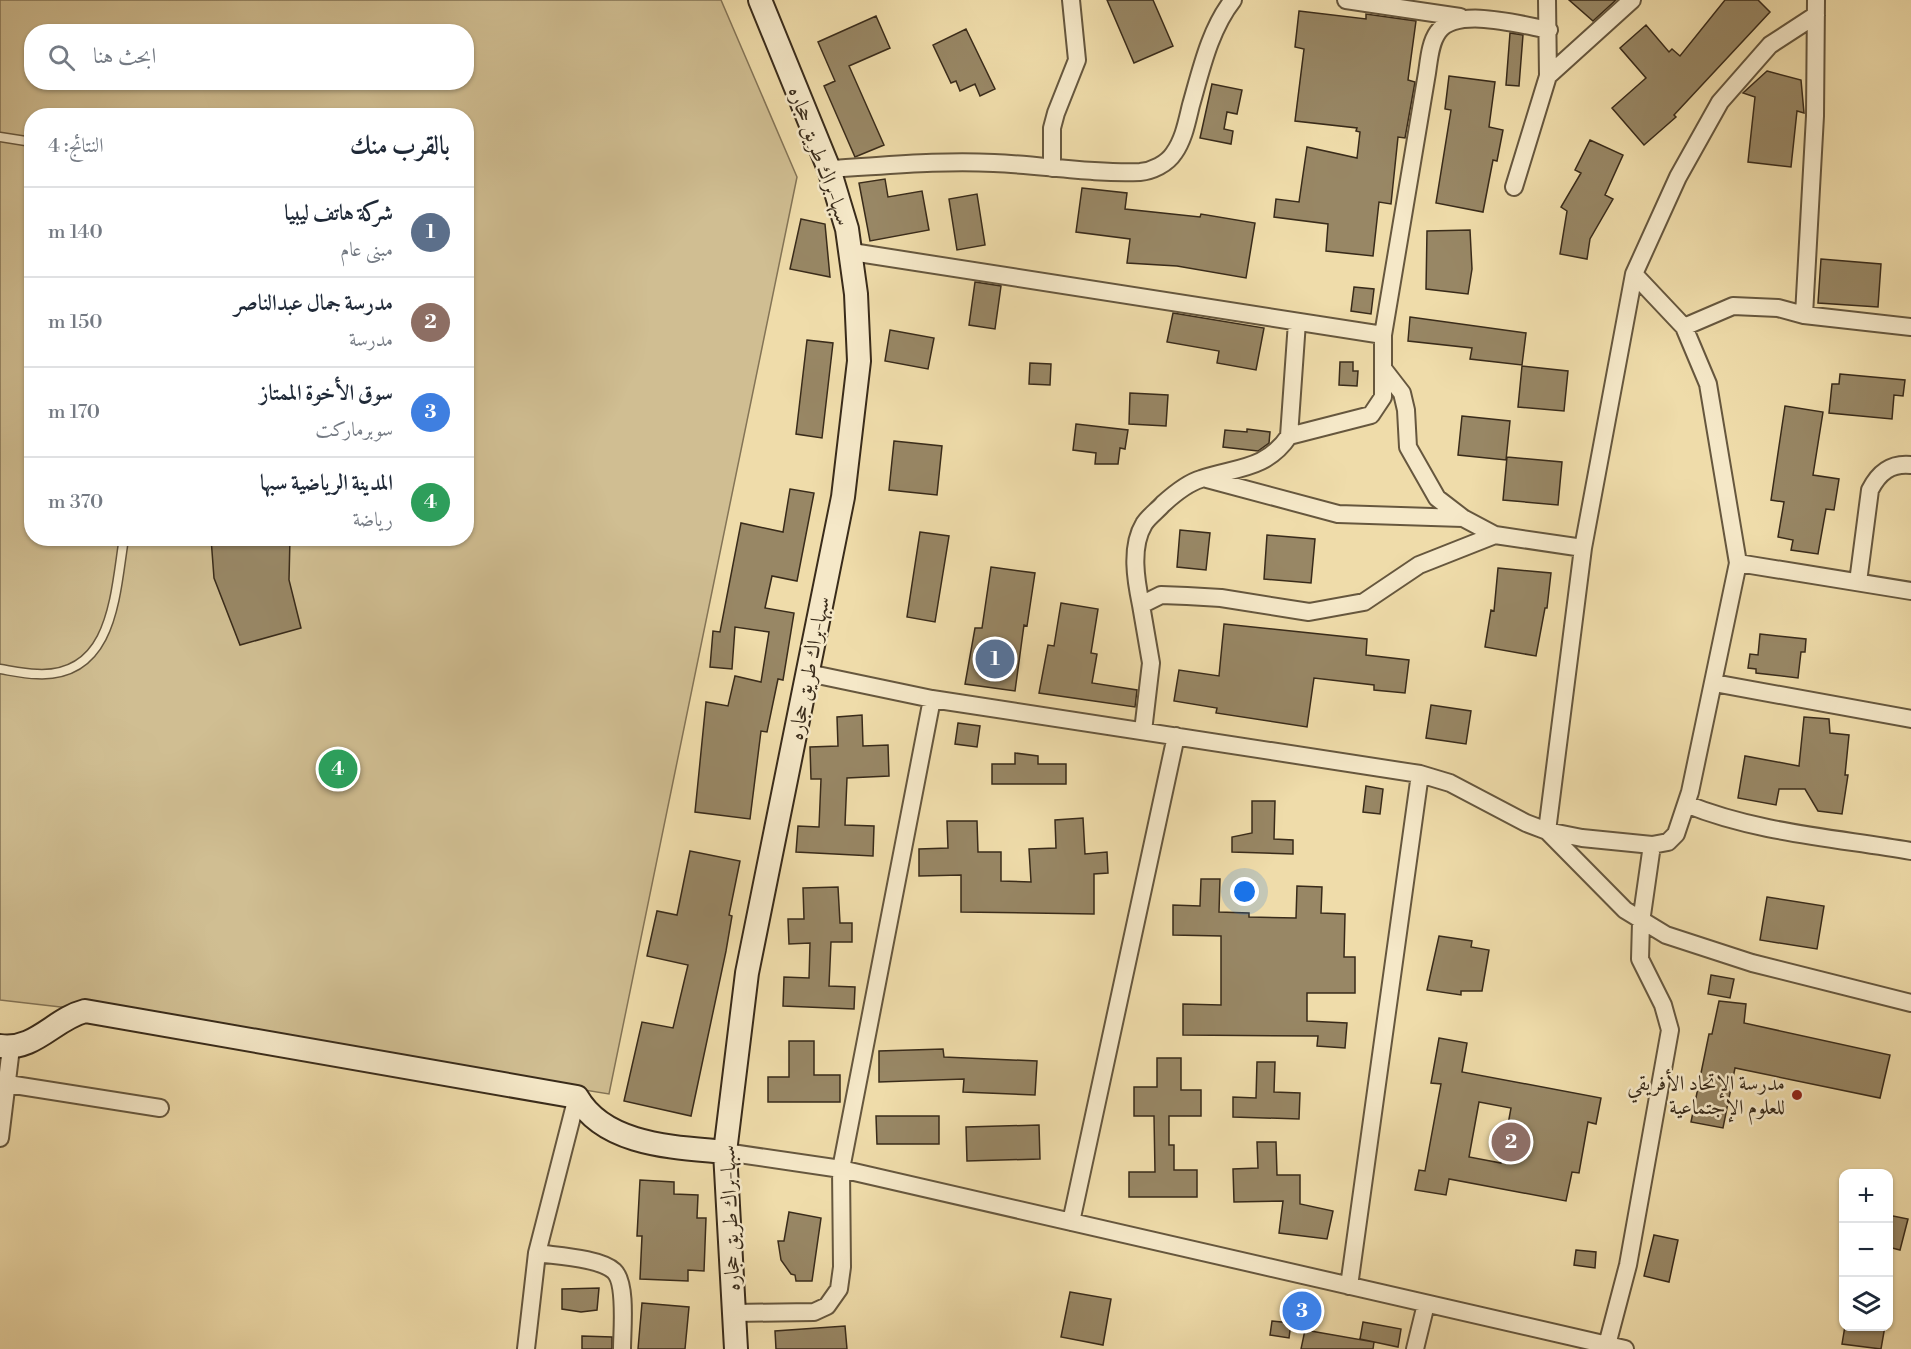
<!DOCTYPE html>
<html lang="ar">
<head>
<meta charset="utf-8">
<style>
	:root { --surface:#fff; --page:#f2f2f3; --text:#1f2937; --muted:#747a83; --line:#e0e1e3; --accent:#0b8043 }
	body { margin:0; font-family:"Libre Bodoni",Amiri,serif; background:var(--page); color:var(--text); direction:rtl }
	.controls { position:absolute; right:18px; bottom:18px; display:grid; overflow:hidden; border-radius:12px; box-shadow:0 2px 4px #0004 }
	.controls button { width:54px; height:54px; display:grid; place-items:center; padding:0; border:0; border-bottom:2px solid var(--line); background:var(--surface); color:var(--text); font:30px sans-serif }
	.you { position:absolute; left:1245px; top:892px; width:21px; height:21px; margin:-15px; border:4px solid #fff; border-radius:50%; background:#1a73e8; box-shadow:0 0 0 9px #1a73e833 }
	.badge { display:grid; place-items:center; width:39px; height:39px; border-radius:50%; background:var(--accent); color:#fff; font-size:20px; font-weight:700 }
	.pin { position:absolute; translate:-50% -50%; border:3px solid #fff; box-shadow:0 2px 6px #0006 }
	.list { margin:0; padding:0; list-style:none }
	h2 { display:flex; justify-content:space-between; align-items:center; height:78px; margin:0; padding:0 24px; font-size:26px }
	h2 small { font-size:20px; font-weight:400; color:var(--muted) }
	.list li { display:grid; grid-template-columns:39px 1fr auto; gap:18px; align-items:center; box-sizing:border-box; height:90px; padding:0 24px; border-top:2px solid var(--line) }
	.list b { display:block; font-size:22px; white-space:nowrap }
	.list p { margin:0; font-size:20px; white-space:nowrap; color:var(--muted) }
	.list em { font-size:20px; font-style:normal; color:var(--muted) }
	.icon { flex:none; width:33px; height:33px; fill:none; stroke:currentColor; stroke-width:2; stroke-linecap:round; stroke-linejoin:round }
	.map { position:relative; flex:none; width:1911px; height:1349px; overflow:hidden; direction:ltr }
	.search { position:absolute; background:var(--surface); box-shadow:0 2px 4px #0004; left:24px; top:24px; width:450px; height:66px; display:flex; align-items:center; gap:15px; box-sizing:border-box; padding:0 21px; border-radius:24px; color:var(--muted); font-size:22px }
	.panel { position:absolute; background:var(--surface); box-shadow:0 2px 4px #0004; left:24px; top:108px; width:450px; height:438px; border-radius:24px; direction:rtl }
	.map>svg:first-child { display:block }
	.green { fill:#d0be92; stroke:#847456; stroke-width:1.5; fill-rule:evenodd }
	.building { fill:#988765; stroke:#392b1a; stroke-width:1.5; fill-rule:evenodd }
	.lines { fill:none; stroke-linecap:round; stroke-linejoin:round }
	.lane-casing { stroke:#66573e; stroke-width:11 }
	.street-casing { stroke:#66573e; stroke-width:20 }
	.secondary-casing { stroke:#392b1a; stroke-width:26 }
	.lane { stroke:#f5e8c8; stroke-width:8 }
	.street { stroke:#f5e8c8; stroke-width:16 }
	.secondary { stroke:#f5e8c8; stroke-width:22 }
	.poi-dot { fill:#8f2418; stroke:#f5e8c8; stroke-width:2 }
	.labels { text-anchor:middle; stroke-width:5; stroke-linejoin:round; paint-order:stroke }
	.street-label { font-size:21px; fill:#392b1a; stroke:#f5e8c8 }
	.poi-label { font-size:21px; fill:#392b1a; stroke:#f5e8c8; text-anchor:end }
</style>
</head>
<body>
<div class="map">
<svg width="1911" height="1349" viewBox="0 0 1911 1349">
	<rect width="100%" height="100%" fill="#efdcaa"/>
	<filter id="stains"><feTurbulence type="fractalNoise" baseFrequency=".00333" numOctaves="4"/><feColorMatrix values="0 0 0 0 .2 0 0 0 0 .09 0 0 0 0 .02 0 0 0 .5 -.17"/></filter>
	<radialGradient id="worn" r=".72"><stop offset=".6" stop-color="#630" stop-opacity="0"/><stop offset="1" stop-color="#630" stop-opacity=".3"/></radialGradient>
	<path class="green" d="M 0,0 L 721,0 L 797,177 L 609,1094 L 78,1009 L 0,1000 ZM 32,32 L 466,32 L 466,82 L 32,82 ZM 32,116 L 466,116 L 466,538 L 32,538 Z"/>
	<path class="building" d="M 1107,0 L 1153,0 L 1173,46 L 1134,63 Z
		M 1569,0 L 1616,0 L 1593,21 Z
		M 1725,0 L 1758,0 L 1770,12 L 1674,115 L 1676,117 L 1644,145 L 1612,108 L 1646,78 L 1620,48 L 1646,25 L 1669,52 L 1672,49 L 1680,56 Z
		M 1299,11 L 1366,19 L 1366,14 L 1416,21 L 1408,80 L 1415,82 L 1405,138 L 1398,137 L 1391,204 L 1379,202 L 1373,256 L 1326,251 L 1328,224 L 1274,217 L 1276,199 L 1299,202 L 1307,147 L 1357,158 L 1360,132 L 1356,131 L 1357,128 L 1295,121 L 1304,49 L 1295,47 Z
		M 876,16 L 890,48 L 849,66 L 884,145 L 855,157 L 824,86 L 835,81 L 818,42 Z
		M 966,29 L 995,89 L 980,96 L 975,84 L 960,91 L 956,81 L 951,83 L 933,45 Z
		M 1510,33 L 1523,35 L 1519,86 L 1506,85 Z
		M 1767,71 L 1801,80 L 1804,113 L 1797,111 L 1791,167 L 1748,162 L 1755,97 L 1743,93 Z
		M 1449,76 L 1495,82 L 1489,127 L 1503,130 L 1497,161 L 1493,160 L 1483,212 L 1436,203 L 1451,110 L 1445,109 Z
		M 1212,84 L 1242,90 L 1237,114 L 1227,112 L 1224,129 L 1233,131 L 1231,144 L 1200,138 Z
		M 1590,140 L 1623,155 L 1605,195 L 1613,199 L 1590,239 L 1587,259 L 1560,254 L 1567,211 L 1561,207 L 1581,173 L 1575,170 Z
		M 885,179 L 888,197 L 922,191 L 929,230 L 870,241 L 859,183 Z
		M 1082,188 L 1127,193 L 1125,209 L 1200,217 L 1201,214 L 1255,223 L 1246,278 L 1177,266 L 1127,263 L 1130,239 L 1076,232 Z
		M 977,194 L 985,245 L 957,250 L 949,199 Z
		M 801,219 L 825,224 L 830,277 L 790,269 Z
		M 1470,230 L 1472,269 L 1468,294 L 1426,289 L 1427,231 Z
		M 1821,259 L 1881,264 L 1878,307 L 1818,303 Z
		M 975,282 L 1001,286 L 995,329 L 969,325 Z
		M 1354,287 L 1374,289 L 1371,314 L 1351,311 Z
		M 1173,313 L 1264,328 L 1256,370 L 1217,363 L 1219,351 L 1167,342 Z
		M 1410,317 L 1526,333 L 1522,365 L 1470,359 L 1472,348 L 1408,341 Z
		M 890,330 L 934,338 L 928,369 L 885,361 Z
		M 807,340 L 833,343 L 822,438 L 796,434 Z
		M 1340,362 L 1353,362 L 1353,371 L 1358,371 L 1357,386 L 1339,385 Z
		M 1030,363 L 1051,364 L 1050,385 L 1029,384 Z
		M 1522,366 L 1568,371 L 1564,411 L 1518,407 Z
		M 1840,374 L 1905,380 L 1903,396 L 1894,395 L 1892,419 L 1829,413 L 1832,384 L 1839,384 Z
		M 1130,393 L 1168,395 L 1166,426 L 1129,424 Z
		M 1785,406 L 1823,412 L 1813,475 L 1839,479 L 1834,510 L 1826,509 L 1818,554 L 1791,550 L 1793,540 L 1778,537 L 1784,502 L 1771,500 Z
		M 1462,416 L 1510,421 L 1506,460 L 1458,455 Z
		M 1076,424 L 1128,430 L 1125,449 L 1120,448 L 1118,464 L 1095,464 L 1096,453 L 1073,450 Z
		M 1247,429 L 1270,432 L 1269,443 L 1258,451 L 1223,447 L 1225,430 L 1247,432 Z
		M 894,441 L 942,446 L 937,495 L 889,490 Z
		M 1507,457 L 1562,462 L 1558,505 L 1503,500 Z
		M 790,489 L 814,493 L 797,581 L 772,576 L 765,608 L 794,613 L 783,680 L 778,679 L 767,732 L 761,731 L 750,819 L 695,812 L 706,702 L 728,706 L 735,676 L 761,682 L 769,632 L 735,627 L 732,669 L 710,667 L 713,631 L 720,632 L 741,523 L 783,532 Z
		M 1180,530 L 1210,533 L 1206,570 L 1177,567 Z
		M 920,532 L 949,536 L 935,622 L 907,617 Z
		M 1267,535 L 1315,539 L 1311,583 L 1264,579 Z
		M 211,538 L 290,538 L 289,580 L 301,628 L 240,645 L 214,578 Z
		M 991,567 L 1035,573 L 1027,626 L 1024,625 L 1015,691 L 965,684 L 975,628 L 982,628 Z
		M 1498,568 L 1551,573 L 1547,608 L 1545,608 L 1536,656 L 1485,647 L 1491,610 L 1494,611 Z
		M 1061,603 L 1098,609 L 1091,653 L 1097,654 L 1092,683 L 1137,690 L 1135,707 L 1039,693 L 1048,645 L 1054,646 Z
		M 1224,624 L 1367,639 L 1366,655 L 1409,660 L 1405,693 L 1374,690 L 1374,685 L 1314,678 L 1307,727 L 1216,713 L 1217,708 L 1174,701 L 1179,670 L 1219,676 Z
		M 1760,634 L 1806,639 L 1805,652 L 1801,652 L 1798,678 L 1756,673 L 1756,669 L 1748,668 L 1750,654 L 1758,655 Z
		M 1431,705 L 1471,711 L 1466,744 L 1426,738 Z
		M 862,715 L 863,746 L 888,745 L 889,776 L 847,778 L 845,825 L 874,826 L 873,856 L 796,852 L 798,826 L 819,827 L 821,779 L 811,779 L 810,747 L 838,746 L 837,717 Z
		M 1804,717 L 1829,719 L 1830,733 L 1849,735 L 1845,775 L 1848,775 L 1842,814 L 1818,811 L 1805,789 L 1779,789 L 1776,805 L 1738,798 L 1745,756 L 1799,766 Z
		M 958,723 L 980,726 L 977,747 L 955,744 Z
		M 1015,753 L 1038,756 L 1038,764 L 1066,764 L 1066,784 L 992,784 L 992,764 L 1015,764 Z
		M 1366,786 L 1383,789 L 1380,814 L 1363,812 Z
		M 1252,801 L 1275,801 L 1274,839 L 1293,840 L 1293,854 L 1232,852 L 1232,837 L 1252,833 Z
		M 1083,818 L 1085,854 L 1107,852 L 1108,873 L 1094,874 L 1094,914 L 961,912 L 961,875 L 919,876 L 919,849 L 948,848 L 947,821 L 977,821 L 978,852 L 1001,852 L 1001,881 L 1031,882 L 1029,849 L 1056,848 L 1055,820 Z
		M 690,851 L 740,861 L 729,915 L 732,916 L 726,951 L 691,1116 L 624,1101 L 642,1022 L 673,1028 L 688,965 L 647,956 L 657,911 L 677,915 Z
		M 1201,879 L 1220,879 L 1219,912 L 1249,913 L 1249,917 L 1296,918 L 1297,886 L 1322,887 L 1321,913 L 1345,914 L 1344,957 L 1355,957 L 1355,993 L 1307,993 L 1307,1021 L 1347,1023 L 1345,1048 L 1317,1046 L 1318,1036 L 1183,1035 L 1183,1004 L 1221,1005 L 1221,936 L 1173,935 L 1173,905 L 1200,906 Z
		M 838,887 L 840,923 L 852,923 L 852,942 L 831,942 L 829,986 L 855,987 L 854,1009 L 783,1006 L 784,977 L 809,978 L 810,943 L 789,944 L 788,919 L 804,919 L 803,888 Z
		M 1767,897 L 1824,906 L 1817,949 L 1760,940 Z
		M 1439,936 L 1472,941 L 1471,947 L 1489,950 L 1482,991 L 1461,991 L 1461,995 L 1427,990 Z
		M 1711,975 L 1734,979 L 1730,998 L 1708,994 Z
		M 1719,1001 L 1746,1004 L 1744,1023 L 1890,1055 L 1880,1098 L 1735,1068 L 1723,1128 L 1691,1122 L 1709,1034 L 1712,1034 Z
		M 1439,1038 L 1467,1043 L 1462,1072 L 1601,1098 L 1596,1124 L 1588,1122 L 1579,1173 L 1572,1172 L 1566,1201 L 1449,1179 L 1446,1195 L 1415,1190 L 1419,1170 L 1425,1171 L 1441,1084 L 1431,1083 ZM 1479,1102 L 1511,1108 L 1501,1163 L 1469,1157 Z
		M 789,1041 L 814,1041 L 814,1075 L 840,1075 L 840,1102 L 768,1102 L 768,1077 L 789,1077 Z
		M 943,1049 L 944,1057 L 1037,1061 L 1035,1095 L 963,1092 L 964,1079 L 879,1082 L 879,1051 Z
		M 1157,1058 L 1181,1058 L 1181,1090 L 1201,1090 L 1201,1116 L 1169,1116 L 1169,1145 L 1174,1145 L 1174,1170 L 1197,1170 L 1197,1197 L 1129,1197 L 1129,1172 L 1155,1172 L 1154,1116 L 1134,1116 L 1134,1087 L 1157,1087 Z
		M 1257,1062 L 1275,1062 L 1274,1092 L 1300,1093 L 1299,1119 L 1233,1117 L 1233,1097 L 1256,1098 Z
		M 876,1116 L 939,1116 L 939,1144 L 877,1144 Z
		M 1039,1125 L 1040,1159 L 967,1161 L 966,1127 Z
		M 1257,1142 L 1276,1142 L 1277,1175 L 1300,1175 L 1300,1204 L 1333,1211 L 1327,1239 L 1279,1233 L 1283,1201 L 1234,1202 L 1233,1169 L 1258,1168 Z
		M 640,1180 L 674,1182 L 674,1194 L 698,1195 L 697,1218 L 706,1218 L 704,1271 L 688,1270 L 688,1281 L 640,1279 L 642,1236 L 637,1236 Z
		M 789,1212 L 821,1218 L 812,1281 L 796,1281 L 795,1275 L 791,1274 L 781,1260 L 778,1241 L 784,1241 Z
		M 1888,1215 L 1908,1219 L 1900,1250 L 1888,1247 Z
		M 1654,1235 L 1678,1240 L 1669,1282 L 1644,1276 Z
		M 1576,1250 L 1596,1252 L 1595,1268 L 1574,1265 Z
		M 599,1288 L 597,1310 L 581,1312 L 562,1309 L 562,1289 Z
		M 1070,1292 L 1111,1299 L 1103,1345 L 1061,1337 Z
		M 642,1303 L 689,1307 L 685,1349 L 638,1349 Z
		M 1272,1321 L 1291,1323 L 1289,1338 L 1270,1335 Z
		M 1363,1322 L 1401,1329 L 1398,1347 L 1360,1339 Z
		M 845,1326 L 847,1349 L 776,1349 L 775,1331 Z
		M 1845,1326 L 1885,1326 L 1881,1349 L 1842,1344 Z
		M 1305,1330 L 1374,1342 L 1373,1349 L 1301,1349 Z
		M 582,1336 L 612,1337 L 612,1349 L 582,1349 Z"/>
	<g class="lines">
		<defs>
			<path id="lane" d="M 0,137 L 32,142
				M 0,669 C 12,671 25,674 37,674 C 114,678 115,593 124,538"/>
			<path id="street" d="M 1346,0 L 1460,17
				M 1816,15 L 1770,45 L 1720,102 L 1678,177 L 1634,274 L 1583,548 L 1547,831 L 1625,910 L 1666,935 L 1752,963 L 1911,1003
				M 1548,76 L 1632,0
				M 1052,168 L 1052,128 L 1056,113 L 1077,60 L 1071,0
				M 829,169 C 884,166 939,160 994,163 C 1042,165 1091,174 1140,172 C 1152,171 1167,164 1174,153 C 1184,139 1187,121 1191,105 C 1201,70 1210,29 1233,0
				M 1514,187 L 1548,76 L 1547,0
				M 852,252 L 1383,335
				M 1634,274 L 1684,327 L 1733,306 L 1778,308 L 1804,315 L 1911,327
				M 1804,315 L 1815,116 L 1816,0
				M 1385,371 L 1402,393 L 1406,410 L 1408,447 L 1437,498 L 1463,518 L 1495,535
				M 1289,436 L 1371,415 L 1383,397 L 1383,335 L 1427,73 C 1429,60 1430,43 1438,32 C 1456,6 1521,25 1549,30
				M 1207,479 L 1338,514 L 1463,518
				M 1738,563 L 1911,591
				M 1858,582 L 1870,490 C 1879,472 1891,463 1911,465
				M 1141,605 C 1136,581 1130,547 1144,524 C 1148,517 1158,510 1163,504 C 1174,494 1187,483 1201,479 C 1236,467 1266,470 1289,436 L 1297,322
				M 808,673 L 932,699 L 1420,774 L 1450,783 L 1526,823 L 1547,831 L 1582,838 L 1652,845 L 1668,842 L 1676,834 L 1690,792 L 1738,563 L 1708,384 L 1684,327
				M 1714,683 L 1911,719
				M 1143,731 L 1151,663 L 1141,605 L 1161,595 L 1187,596 L 1221,598 L 1309,612 L 1364,602 L 1419,565 L 1495,535 L 1583,548
				M 1686,804 C 1757,833 1836,838 1911,851
				M 8,1084 L 160,1108
				M 0,1138 L 11,1048
				M 725,1152 L 841,1169 L 1625,1349
				M 1071,1222 L 1176,736
				M 537,1253 C 556,1256 600,1258 614,1271 C 627,1283 622,1331 622,1349
				M 1349,1286 L 1420,774
				M 733,1313 L 814,1312 L 827,1306 L 839,1289 L 842,1267 L 841,1169 L 932,699
				M 1607,1345 L 1628,1265 L 1670,1030 L 1663,1005 L 1640,959 L 1641,922 L 1652,845
				M 526,1349 L 537,1253 L 577,1097
				M 1415,1349 L 1426,1304"/>
			<path id="secondary" d="M 0,1046 C 35,1051 54,1019 85,1011 L 577,1097 C 605,1146 675,1147 725,1152
				M 736,1349 L 725,1152 L 747,973 L 843,497 L 859,361 L 856,294 L 847,229 L 829,169 L 760,0"/>
		</defs>
		<use href="#lane" class="lane-casing"/>
		<use href="#street" class="street-casing"/>
		<use href="#secondary" class="secondary-casing"/>
		<use href="#lane" class="lane"/>
		<use href="#street" class="street"/>
		<use href="#secondary" class="secondary"/>
	</g>
	<circle class="poi-dot" cx="1797" cy="1095" r="6"/>
	<g class="labels">
		<g class="street-label">
			<text transform="translate(820 156) rotate(70)" y="7">سبها-براك طريق حجاره</text>
			<text transform="translate(809 668) rotate(-79)" y="7">سبها-براك طريق حجاره</text>
			<text transform="translate(730 1218) rotate(-92)" y="7">سبها-براك طريق حجاره</text>
		</g>
		<g class="poi-label">
			<text x="1785" y="1090">مدرسة الإتحاد الأفريقي<tspan x="1785" dy="24">للعلوم الإجتماعية</tspan></text>
		</g>
	</g>
	<rect width="100%" height="100%" filter="url(#stains)"/>
	<rect width="100%" height="100%" fill="url(#worn)"/>
</svg>
<div class="controls">
<button>+</button>
<button>−</button>
<button><svg class="icon" aria-label="layers" viewBox="0 0 24 24"><path d="M12 4l9 5-9 5-9-5zM3 14l9 5 9-5"/></svg></button>
</div>
<div class="you"></div>
<div class="pin badge" style="left:995px;top:659px;background:#5c6f8a">1</div>
<div class="pin badge" style="left:1511px;top:1142px;background:#8d6e63">2</div>
<div class="pin badge" style="left:1302px;top:1311px;background:#3f7fe0">3</div>
<div class="pin badge" style="left:338px;top:769px;background:#2e9e5b">4</div>
<div class="search"><svg class="icon" aria-label="search" viewBox="0 0 24 24"><circle cx="10" cy="10" r="6"/><path d="M15 15l6 6"/></svg>ابحث هنا</div>
<section class="panel">
<h2>بالقرب منك<small>النتائج: 4</small></h2>
<ul class="list">
<li><span class="badge" style="background:#5c6f8a">1</span><div><b>شركة هاتف ليبيا</b><p>مبنى عام</p></div><em>140 m</em></li>
<li><span class="badge" style="background:#8d6e63">2</span><div><b>مدرسة جمال عبدالناصر</b><p>مدرسة</p></div><em>150 m</em></li>
<li><span class="badge" style="background:#3f7fe0">3</span><div><b>سوق الأخوة الممتاز</b><p>سوبرماركت</p></div><em>170 m</em></li>
<li><span class="badge" style="background:#2e9e5b">4</span><div><b>المدينة الرياضية سبها</b><p>رياضة</p></div><em>370 m</em></li>
</ul>
</section>
</div>
</body>
</html>
